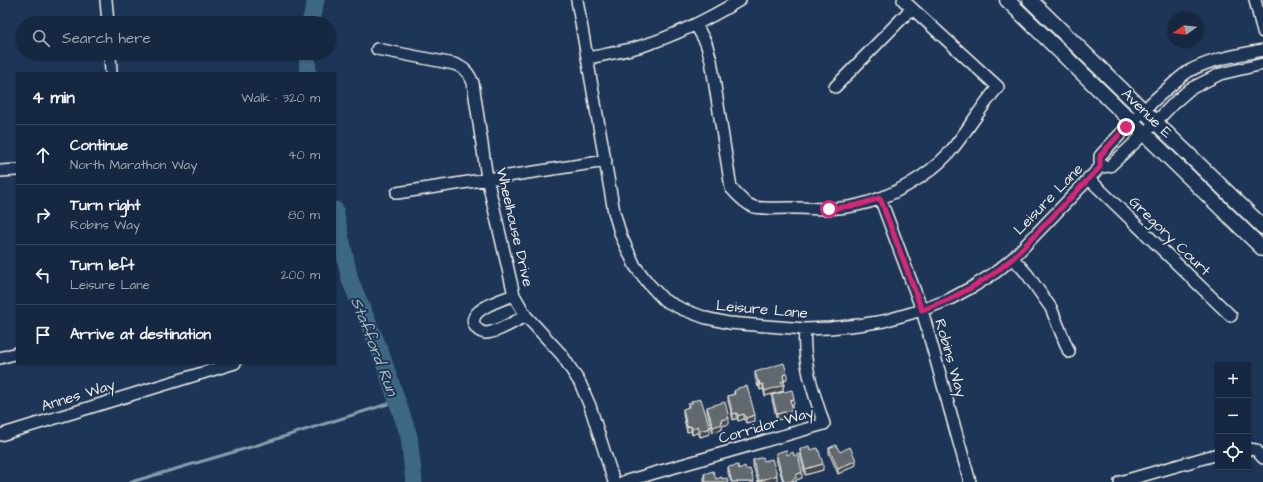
<!DOCTYPE html>
<html lang="en">
<head>
<meta charset="utf-8">
<style>
	:root { --surface:#162841; --page:#1f3048; --text:#f1f3f6; --muted:#9ea6b1; --line:#35445a }
	body { margin:0; font-family:"Architects Daughter",sans-serif; background:var(--page); color:var(--text) }
	.controls { position:absolute; right:12px; bottom:12px; display:grid; overflow:hidden; border-radius:0px; box-shadow:0 1px 3px #0004 }
	.controls button { width:36px; height:36px; display:grid; place-items:center; padding:0; border:0; border-bottom:1px solid var(--line); background:var(--surface); color:var(--text); font:20px sans-serif }
	.compass { position:absolute; left:1167px; top:12px; width:36px; height:36px; border-radius:50%; background:var(--surface); box-shadow:0 1px 3px #0004; rotate:255deg }
	.stop { position:absolute; width:12px; height:12px; margin:-9px; border:3px solid #db2777; border-radius:50%; background:#fff }
	.stop.end { background:#db2777; border-color:#fff; box-shadow:0 1px 4px #0008 }
	.list { margin:0; padding:0; list-style:none }
	h2 { display:flex; justify-content:space-between; align-items:center; height:52px; margin:0; padding:0 16px; font-size:17px }
	h2 small { font-size:13px; font-weight:400; color:var(--muted) }
	.list li { display:grid; grid-template-columns:26px 1fr auto; gap:12px; align-items:center; box-sizing:border-box; height:60px; padding:0 16px; border-top:1px solid var(--line) }
	.list b { display:block; font-size:15px; white-space:nowrap }
	.list p { margin:0; font-size:13px; white-space:nowrap; color:var(--muted) }
	.list em { font-size:13px; font-style:normal; color:var(--muted) }
	.icon { flex:none; width:22px; height:22px; fill:none; stroke:currentColor; stroke-width:2; stroke-linecap:round; stroke-linejoin:round }
	.map { position:relative; flex:none; width:1263px; height:482px; overflow:hidden }
	.search { position:absolute; background:var(--surface); box-shadow:0 1px 3px #0004; left:16px; top:16px; width:320px; height:44px; display:flex; align-items:center; gap:10px; box-sizing:border-box; padding:0 14px; border-radius:22px; color:var(--muted); font-size:15px }
	.panel { position:absolute; background:var(--surface); box-shadow:0 1px 3px #0004; left:16px; top:72px; width:320px; height:292px; border-radius:0px }
	.map>svg:first-child { display:block }
	.lines { fill:none; stroke-linecap:round; stroke-linejoin:round }
	.stream { stroke:#869fab; stroke-width:3 }
	.river { stroke:#3c6883; stroke-width:17 }
	.minor-casing { stroke:#f4f1e8; stroke-width:14 }
	.tertiary-casing { stroke:#f4f1e8; stroke-width:17 }
	.minor { stroke:#1d3557; stroke-width:11 }
	.tertiary { stroke:#1d3557; stroke-width:14 }
	.wall { fill:#545a5f; stroke:#f4f1e8 }
	.shaded-wall { fill:#454a4d; stroke:#f4f1e8 }
	.building { fill:#62696e; stroke:#f4f1e8 }
	.route { stroke:#db2777; stroke-width:5 }
	.labels { text-anchor:middle; stroke-width:4; stroke-linejoin:round; paint-order:stroke }
	.street-label { font-size:15px; fill:#f4f1e8; stroke:#1d3557 }
	.water-label { font-size:16px; font-style:italic; fill:#b4c1c5; stroke:#1d3557 }
</style>
</head>
<body>
<div class="map">
<svg width="1263" height="482" viewBox="0 0 1263 482">
	<rect width="100%" height="100%" fill="#1d3557"/>
	<filter id="ink" filterUnits="userSpaceOnUse"><feTurbulence type="fractalNoise" baseFrequency=".025" numOctaves="2"/><feDisplacementMap in="SourceGraphic" scale="8" xChannelSelector="R" yChannelSelector="G"/><feConvolveMatrix kernelMatrix="1 2 1 2 8 2 1 2 1" color-interpolation-filters="sRGB"/></filter>
	<g filter="url(#ink)">
		<g class="lines">
			<path class="stream" d="M 131,482 L 251,447 L 397,401"/>
			<path class="river" d="M 310,23 L 316,0
				M 307,53 L 308,73
				M 335,210 L 350,280 L 380,351 L 409,436 L 414,482"/>
			<defs>
				<path id="minor" d="M 106,0 L 108,23
					M 577,0 L 614,212 L 621,236 L 635,266 L 648,283 L 664,300 L 682,309 L 706,318 L 729,323 L 805,329 L 830,328 L 858,325 L 884,321 L 922,310 L 948,300 L 974,286 L 996,272 L 1013,258 L 1100,167 L 1110,166 L 1144,134 L 1175,102 L 1190,89 L 1220,74 L 1263,64
					M 1255,0 L 1263,32
					M 696,25 L 706,43 L 711,60 L 731,188 C 737,195 745,204 754,207 C 762,209 787,208 797,208 C 817,209 837,210 858,205 C 890,198 927,177 949,153 C 967,132 980,108 998,87 L 903,0
					M 377,49 L 454,64 C 465,68 469,73 473,83 L 487,178 L 514,295 L 526,316 L 562,355 L 580,383 L 590,406 L 614,482
					M 110,53 L 111,73
					M 588,58 C 607,54 627,51 645,45 C 679,34 710,18 740,0
					M 835,87 L 912,8
					M 1100,167 L 1100,156 C 1121,133 1143,109 1167,89 C 1174,83 1181,76 1189,71 C 1211,59 1238,55 1263,50
					M 0,171 L 17,170
					M 1088,178 L 1231,316
					M 397,193 L 606,161
					M 880,198 L 922,310 L 970,482
					M 1013,258 L 1027,274 L 1051,308 L 1069,352
					M 514,295 C 504,299 465,310 475,326 C 477,330 481,332 485,333 C 497,333 515,321 526,316
					M 0,358 L 17,353
					M 0,435 L 235,363
					M 1248,449 L 1256,450 L 1263,458
					M 623,482 L 824,424 C 814,394 802,361 805,329
					M 1120,482 L 1218,454"/>
				<path id="tertiary" d="M 1007,0 L 1263,249
					M 1030,0 L 1263,227"/>
			</defs>
			<use href="#minor" class="minor-casing"/>
			<use href="#tertiary" class="tertiary-casing"/>
			<use href="#minor" class="minor"/>
			<use href="#tertiary" class="tertiary"/>
		</g>
		<path class="wall" d="M 755,372 L 787,379 L 784,380 L 784,386 L 783,387 L 783,391 L 765,396 L 763,389 L 760,390 L 759,386 L 758,387 L 755,377 Z
			M 734,391 L 755,421 L 746,423 L 744,419 L 738,421 L 737,418 L 733,420 L 728,401 L 728,396 L 734,394 Z
			M 772,395 L 794,404 L 792,405 L 793,416 L 777,420 L 772,400 Z
			M 692,401 L 710,434 L 700,437 L 698,432 L 692,435 L 691,431 L 687,432 L 683,415 L 683,409 L 688,408 L 688,404 L 692,403 Z
			M 707,407 L 729,424 L 722,426 L 722,430 L 713,432 L 707,412 Z
			M 829,448 L 840,452 L 856,465 L 838,474 L 829,453 Z
			M 800,449 L 810,450 L 823,470 L 805,475 L 800,455 Z
			M 776,453 L 787,455 L 802,478 L 796,480 L 796,482 L 783,482 L 776,459 Z
			M 753,460 L 764,461 L 777,481 L 773,482 L 758,482 L 753,466 Z
			M 728,467 L 739,469 L 746,470 L 754,482 L 731,482 L 728,473 Z
			M 704,474 L 716,479 L 722,479 L 728,482 L 704,482 Z"/>
		<path class="shaded-wall" d="M 787,373 L 787,379 L 783,380 L 783,375 Z
			M 758,381 L 759,381 L 759,386 L 758,387 Z
			M 784,381 L 784,386 L 783,387 L 783,391 L 765,396 L 765,391 L 781,382 Z
			M 763,384 L 763,389 L 760,390 L 760,385 Z
			M 794,399 L 794,404 L 790,406 L 790,400 Z
			M 793,410 L 793,416 L 777,420 L 777,414 Z
			M 737,413 L 737,418 L 733,420 L 733,414 Z
			M 744,414 L 744,419 L 738,421 L 738,416 Z
			M 755,415 L 755,421 L 746,423 L 746,418 Z
			M 729,418 L 729,424 L 722,426 L 722,430 L 713,432 L 713,427 L 721,420 Z
			M 691,426 L 691,431 L 687,432 L 687,427 Z
			M 698,426 L 698,432 L 692,435 L 692,429 Z
			M 710,428 L 710,434 L 700,437 L 700,431 Z
			M 856,460 L 856,465 L 838,474 L 838,469 Z
			M 823,464 L 823,470 L 805,475 L 805,469 Z
			M 802,472 L 802,478 L 796,480 L 796,482 L 788,482 L 793,479 L 796,475 Z
			M 777,475 L 777,481 L 773,482 L 759,482 L 759,481 Z"/>
		<path class="building" d="M 784,363 L 787,373 L 783,375 L 784,381 L 781,382 L 783,385 L 765,391 L 763,384 L 760,385 L 759,381 L 758,381 L 755,372 Z
			M 747,386 L 755,415 L 746,418 L 744,414 L 738,416 L 737,413 L 733,414 L 728,396 L 735,394 L 734,391 L 738,389 L 738,388 Z
			M 792,390 L 794,399 L 790,400 L 793,410 L 777,414 L 772,395 Z
			M 701,399 L 710,428 L 700,431 L 698,426 L 692,429 L 691,426 L 687,427 L 683,409 L 689,407 L 688,404 L 692,403 L 692,401 Z
			M 725,402 L 729,418 L 721,420 L 722,424 L 713,427 L 707,407 Z
			M 836,445 L 840,452 L 850,447 L 856,460 L 838,469 L 829,448 Z
			M 809,446 L 810,450 L 818,448 L 823,464 L 805,469 L 800,449 Z
			M 786,450 L 787,455 L 793,452 L 794,456 L 798,454 L 802,472 L 796,475 L 796,478 L 793,479 L 794,480 L 788,482 L 784,482 L 776,453 Z
			M 763,457 L 764,461 L 772,459 L 777,475 L 759,481 L 753,460 Z
			M 738,465 L 739,469 L 745,466 L 746,470 L 750,469 L 754,482 L 732,482 L 728,467 Z
			M 713,471 L 716,479 L 722,477 L 722,479 L 727,478 L 728,482 L 706,482 L 704,474 Z"/>
	</g>
	<g class="lines" filter="url(#ink)">
		<path class="route" d="M 829,209 L 858,205 L 880,198 L 922,310 L 948,300 L 974,286 L 996,272 L 1013,258 L 1100,167 L 1100,156 L 1126,127"/>
	</g>
	<g class="labels">
		<g class="street-label">
			<text transform="translate(1147 113) rotate(44)" y="5">Avenue E</text>
			<text transform="translate(1048 199) rotate(-46)" y="5">Leisure Lane</text>
			<text transform="translate(515 227) rotate(77)" y="5">Wheelhouse Drive</text>
			<text transform="translate(1170 236) rotate(44)" y="5">Gregory Court</text>
			<text transform="translate(762 309) rotate(5)" y="5">Leisure Lane</text>
			<text transform="translate(951 358) rotate(74)" y="5">Robins Way</text>
			<text transform="translate(78 395) rotate(-17)" y="5">Annes Way</text>
			<text transform="translate(766 425) rotate(-16)" y="5">Corridor Way</text>
		</g>
		<g class="water-label">
			<text transform="translate(375 346) rotate(69)" y="6">Stafford Run</text>
		</g>
	</g>
</svg>
<div class="controls">
<button>+</button>
<button>−</button>
<button><svg class="icon" aria-label="locate" viewBox="0 0 24 24"><circle cx="12" cy="12" r="6"/><path d="M12 2v4M12 18v4M2 12h4M18 12h4"/></svg></button>
</div>
<svg class="compass" viewBox="-18 -18 36 36"><path d="M0-13l5 13h-10z" fill="#e53935"/><path d="M0 13l5-13h-10z" fill="#9ea6b1"/></svg>
<div class="stop" style="left:829px;top:209px"></div>
<div class="stop end" style="left:1126px;top:127px"></div>
<div class="search"><svg class="icon" aria-label="search" viewBox="0 0 24 24"><circle cx="10" cy="10" r="6"/><path d="M15 15l6 6"/></svg>Search here</div>
<section class="panel">
<h2>4 min<small>Walk · 320 m</small></h2>
<ul class="list">
<li><svg class="icon" aria-label="ahead" viewBox="0 0 24 24"><path d="M12 20V5M6 11l6-6 6 6"/></svg><div><b>Continue</b><p>North Marathon Way</p></div><em>40 m</em></li>
<li><svg class="icon" aria-label="right" viewBox="0 0 24 24"><path d="M7 20v-9h11M14 6l5 5-5 5"/></svg><div><b>Turn right</b><p>Robins Way</p></div><em>80 m</em></li>
<li><svg class="icon" aria-label="left" viewBox="0 0 24 24"><path d="M17 20v-9H6M10 6l-5 5 5 5"/></svg><div><b>Turn left</b><p>Leisure Lane</p></div><em>200 m</em></li>
<li><svg class="icon" aria-label="arrive" viewBox="0 0 24 24"><path d="M6 21V4h12l-3 4 3 4H6"/></svg><div><b>Arrive at destination</b></div></li>
</ul>
</section>
</div>
</body>
</html>
